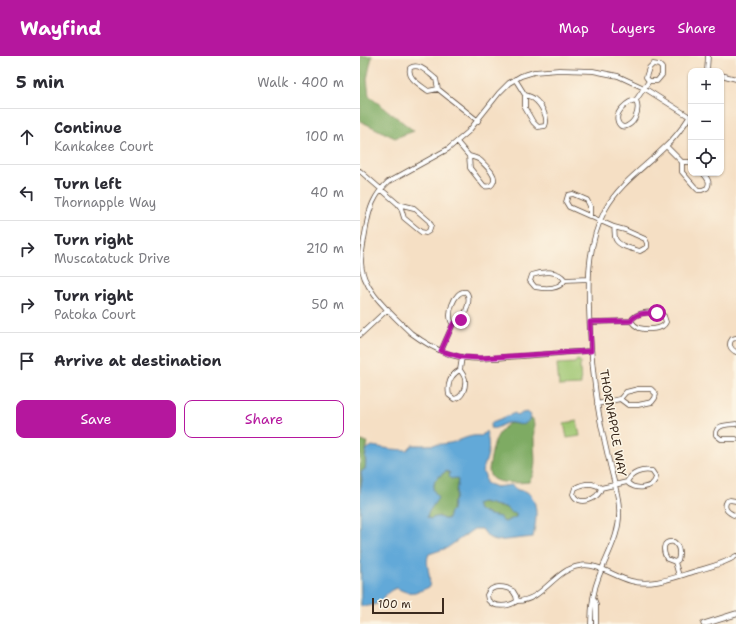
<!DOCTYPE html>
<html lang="en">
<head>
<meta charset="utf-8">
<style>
	:root { --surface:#fff; --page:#f2f2f3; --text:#2b2b33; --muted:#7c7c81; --line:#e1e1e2; --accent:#b5179e }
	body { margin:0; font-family:"Shantell Sans",sans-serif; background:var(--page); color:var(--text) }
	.controls { position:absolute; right:12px; top:12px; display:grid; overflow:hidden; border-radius:8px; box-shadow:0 1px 3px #0004 }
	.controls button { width:36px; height:36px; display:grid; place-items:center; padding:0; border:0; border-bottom:1px solid var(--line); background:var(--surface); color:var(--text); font:20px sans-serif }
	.scale { position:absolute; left:12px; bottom:10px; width:72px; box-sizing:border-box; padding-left:4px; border:2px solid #3b2a1e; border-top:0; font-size:11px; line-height:14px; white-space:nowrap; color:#3b2a1e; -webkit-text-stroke:3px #fcf5e5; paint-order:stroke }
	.stop { position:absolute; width:12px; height:12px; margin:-9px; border:3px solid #b5179e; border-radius:50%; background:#fff }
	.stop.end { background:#b5179e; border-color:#fff; box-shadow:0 1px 4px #0008 }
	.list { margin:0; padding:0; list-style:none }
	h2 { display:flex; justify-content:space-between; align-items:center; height:52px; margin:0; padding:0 16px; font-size:17px }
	h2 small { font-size:13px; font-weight:400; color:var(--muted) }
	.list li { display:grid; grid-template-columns:26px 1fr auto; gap:12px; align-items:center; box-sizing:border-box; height:56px; padding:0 16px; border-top:1px solid var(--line) }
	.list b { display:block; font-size:15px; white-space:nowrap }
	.list p { margin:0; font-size:13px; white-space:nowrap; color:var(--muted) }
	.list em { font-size:13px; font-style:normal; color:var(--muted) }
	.actions { display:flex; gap:8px; padding:12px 16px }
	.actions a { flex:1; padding:9px 0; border:1px solid var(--accent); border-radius:8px; text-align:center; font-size:14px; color:var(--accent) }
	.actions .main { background:var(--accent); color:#fff }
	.icon { flex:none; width:22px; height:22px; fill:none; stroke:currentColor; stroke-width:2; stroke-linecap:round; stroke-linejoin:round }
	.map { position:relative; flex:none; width:376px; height:568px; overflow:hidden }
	header { display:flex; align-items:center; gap:24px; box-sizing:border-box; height:56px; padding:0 20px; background:var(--accent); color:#fff }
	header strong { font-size:19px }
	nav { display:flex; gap:22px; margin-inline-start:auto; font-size:14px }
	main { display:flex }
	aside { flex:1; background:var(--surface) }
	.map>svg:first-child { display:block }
	.green { fill:#9ec671; stroke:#6c7848 }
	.forest { fill:#7eab63; stroke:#5c6a40 }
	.water { fill:#62a9d8; stroke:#4e6a7b; fill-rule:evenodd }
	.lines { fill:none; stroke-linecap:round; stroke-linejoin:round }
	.minor-casing { stroke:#574537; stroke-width:5.5 }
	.secondary-casing { stroke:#574537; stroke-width:7 }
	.minor { stroke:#fff; stroke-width:4 }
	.secondary { stroke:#fff; stroke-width:5.5 }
	.route { stroke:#b5179e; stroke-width:5 }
	.labels { text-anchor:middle; stroke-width:3; stroke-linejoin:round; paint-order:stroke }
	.street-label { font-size:12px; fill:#3b2a1e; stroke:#fcf5e5 }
</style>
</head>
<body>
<header>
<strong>Wayfind</strong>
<nav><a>Map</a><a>Layers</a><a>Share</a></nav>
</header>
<main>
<aside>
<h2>5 min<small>Walk · 400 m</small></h2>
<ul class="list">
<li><svg class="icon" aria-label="ahead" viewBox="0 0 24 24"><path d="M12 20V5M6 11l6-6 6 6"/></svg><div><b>Continue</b><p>Kankakee Court</p></div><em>100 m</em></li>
<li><svg class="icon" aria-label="left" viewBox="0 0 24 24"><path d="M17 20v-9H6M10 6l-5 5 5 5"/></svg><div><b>Turn left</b><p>Thornapple Way</p></div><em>40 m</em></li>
<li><svg class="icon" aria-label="right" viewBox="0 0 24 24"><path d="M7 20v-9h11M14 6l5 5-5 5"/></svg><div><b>Turn right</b><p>Muscatatuck Drive</p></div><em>210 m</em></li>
<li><svg class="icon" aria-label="right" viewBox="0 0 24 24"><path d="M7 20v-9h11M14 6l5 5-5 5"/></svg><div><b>Turn right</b><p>Patoka Court</p></div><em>50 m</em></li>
<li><svg class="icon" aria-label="arrive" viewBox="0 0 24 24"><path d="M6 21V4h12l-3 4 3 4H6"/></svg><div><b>Arrive at destination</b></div></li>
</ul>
<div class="actions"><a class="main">Save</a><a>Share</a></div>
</aside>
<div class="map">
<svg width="376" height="568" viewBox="0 0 376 568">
	<rect width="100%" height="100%" fill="#fcf5e5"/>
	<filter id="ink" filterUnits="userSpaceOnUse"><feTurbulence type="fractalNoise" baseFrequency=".025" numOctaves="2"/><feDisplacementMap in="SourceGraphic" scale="8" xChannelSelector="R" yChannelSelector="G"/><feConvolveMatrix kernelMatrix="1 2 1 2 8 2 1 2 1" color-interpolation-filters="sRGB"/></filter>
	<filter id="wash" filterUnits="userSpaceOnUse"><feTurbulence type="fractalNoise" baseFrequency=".012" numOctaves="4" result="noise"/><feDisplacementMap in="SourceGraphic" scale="16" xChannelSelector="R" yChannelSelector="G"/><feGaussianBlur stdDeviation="0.9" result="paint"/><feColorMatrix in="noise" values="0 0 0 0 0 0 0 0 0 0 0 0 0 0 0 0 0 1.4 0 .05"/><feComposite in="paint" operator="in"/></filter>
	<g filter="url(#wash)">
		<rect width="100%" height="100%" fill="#f5dfc4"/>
		<path class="green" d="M 217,304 L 220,305 L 221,308 L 220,310 L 221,329 L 199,330 L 197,308 L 215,307 Z
			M 217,365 L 220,380 L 207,382 L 204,367 Z"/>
		<path class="forest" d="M 0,0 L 12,0 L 7,23 L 9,40 L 54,75 L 35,82 L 0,65 Z
			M 170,362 L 173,364 C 175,371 173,376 174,383 C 174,398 178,413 169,426 C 161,427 138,428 132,422 C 128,417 129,412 130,407 C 133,390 135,377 150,367 C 159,367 164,371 170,362 Z
			M 0,385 L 7,386 C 7,392 6,395 5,400 C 5,404 6,408 5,413 L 1,416 L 2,424 L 0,436 Z
			M 86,415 L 98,424 L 96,436 L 96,441 L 93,446 L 92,454 L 90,456 L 88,463 L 83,463 L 79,460 L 70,463 L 67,461 L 68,457 L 77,442 L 73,433 L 75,424 Z
			M 122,446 L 132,448 L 139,451 L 145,451 L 156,457 L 156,461 L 145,466 L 141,464 L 140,461 C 131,459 118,458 115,447 Z"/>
		<path class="water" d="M 167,356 L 171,359 C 170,362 169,365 166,367 C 160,371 154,366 148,367 C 141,368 137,374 130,372 L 132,366 L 155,357 L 158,360 L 162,357 Z
			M 126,375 C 131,392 128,400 122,416 L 125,419 L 126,427 L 136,431 L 151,429 C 153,430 156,433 158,434 C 162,435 164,434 167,436 C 180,445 176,467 173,481 L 136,485 L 128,481 L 122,473 L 114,473 L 87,492 L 69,498 C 64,507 72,519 69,531 C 57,537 48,539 37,532 C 29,534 27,538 22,544 C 18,549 7,551 1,550 L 0,436 L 2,424 L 1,416 L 5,413 C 7,405 4,402 7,393 L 12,390 L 31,393 L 47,394 L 52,389 C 65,389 77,389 90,387 C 101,385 109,378 121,380 ZM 86,415 L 90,417 L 89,420 L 91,423 L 95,422 L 98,424 L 96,436 L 96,441 L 93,447 L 92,454 L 90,456 L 88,463 L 83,463 C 77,459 77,461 70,463 L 67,461 L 68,457 L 78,442 L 73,433 L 75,424 ZM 122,446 C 130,447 137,451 145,451 L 152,457 L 156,457 L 156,461 L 145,466 L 141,464 L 140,461 C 131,459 118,458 116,448 Z"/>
	</g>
	<g filter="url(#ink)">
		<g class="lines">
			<defs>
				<path id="minor" d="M 347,15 L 348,0
					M 361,19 L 376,23
					M 155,23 L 165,39 L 165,52 L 173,66 L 178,71 L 185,70 C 189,62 181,48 174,43 C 172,41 168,40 165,39
					M 78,33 L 68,35 C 61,29 47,23 50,12 C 59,6 68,17 76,23 L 78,33 L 118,65
					M 276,44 C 279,51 278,56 275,62 C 272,68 262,76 258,66 C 254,56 268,45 276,44 L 289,25 L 297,25 L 302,19 L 302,12 L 299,9 L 293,8 L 289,12 L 286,21 L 289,25
					M 97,86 L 109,100 L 110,112 L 124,130 C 128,131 131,131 133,127 C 138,120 126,110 121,105 C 118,102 113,101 109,100
					M 306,90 L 322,106 L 331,106
					M 322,106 L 322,116 L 335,131 L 338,134 L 342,134 L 347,132 C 351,126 347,122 343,117
					M 0,115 L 38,148 L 41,152 L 44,162 L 61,176 L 66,177 L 69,175 L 71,169 L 69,165 L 54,152 L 38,148
					M 230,160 L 230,150 L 227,144 L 213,138 L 208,139 L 206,146 L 209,151 L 254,171 L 265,174 L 285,183 L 287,187 L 287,191 L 280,195 C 273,193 260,191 256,184 C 254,181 255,175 254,171
					M 205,224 C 199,234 186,233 175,231 L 170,225 L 172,219 C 183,215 198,214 205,224 L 228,223
					M 230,266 L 271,265 C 276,255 296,254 304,260 L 306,266 C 303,274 287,274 279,272 C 275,270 273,268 271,265
					M 0,279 L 28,253
					M 376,282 L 372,283 C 368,288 370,293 376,296
					M 81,295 L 93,268 C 96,267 99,266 102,263 C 106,257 112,242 106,236 C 94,233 85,262 93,268
					M 231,295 C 209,296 187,298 164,300 C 140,301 115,306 91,299 C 77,294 63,286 51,277 C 33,259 1,234 1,205 C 2,194 4,183 6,172 C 9,153 14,139 28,126 L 88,93 L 108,76 L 139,37 L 149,27 L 161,20 L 174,16 L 199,14 L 233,15 L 258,20 L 284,32 L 330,61
					M 100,314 C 102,317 104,319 105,323 C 106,331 103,342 94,343 L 89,339 C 87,329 90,319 100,314 L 102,301
					M 237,348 L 260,343 L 266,336 L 278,333 L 291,333 L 296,338 L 295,342 L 292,346 L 278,349 L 268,349 L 260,343
					M 376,368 C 368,369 355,368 356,379 L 361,383 L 376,383
					M 241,432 C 239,444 218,451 213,438 L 215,432 C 224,427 233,426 241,432 L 267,426 C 271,417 282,413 292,415 L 296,421 C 294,433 274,435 267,426
					M 376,445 L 370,444 L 367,445 C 362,453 369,457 376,460
					M 315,506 L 307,503 C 303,496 301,484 314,486 C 319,490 320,497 318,504 L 315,506 L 319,520
					M 234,543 L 236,548 L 236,568
					M 157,545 C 149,551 134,552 128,544 L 127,539 C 131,528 145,530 153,535 L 156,540 L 157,545 C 183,545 194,514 219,510 C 237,506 254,521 271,525 C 292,531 315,521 336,515 C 350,511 364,508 376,500
					M 231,568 C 231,552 233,535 239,520 C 248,497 261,477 259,452 C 259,443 256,434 254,425 C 249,406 245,388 241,369 C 235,338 232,307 230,276 C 228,234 225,192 245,154 C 259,128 285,111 305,91 C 315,82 323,71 330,60"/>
				<path id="secondary" d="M 344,568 L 376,558"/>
			</defs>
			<use href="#minor" class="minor-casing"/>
			<use href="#secondary" class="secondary-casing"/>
			<use href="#minor" class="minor"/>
			<use href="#secondary" class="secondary"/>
		</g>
	</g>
	<g class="lines" filter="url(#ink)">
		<path class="route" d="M 101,264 L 93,268 L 81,295 L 102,301 L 121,302 L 231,295 L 230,266 L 271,265 C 276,256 288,257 297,257"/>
	</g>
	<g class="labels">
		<g class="street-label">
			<text transform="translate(253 367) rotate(80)" y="4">THORNAPPLE WAY</text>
		</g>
	</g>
</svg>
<div class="controls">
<button>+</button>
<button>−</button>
<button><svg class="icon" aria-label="locate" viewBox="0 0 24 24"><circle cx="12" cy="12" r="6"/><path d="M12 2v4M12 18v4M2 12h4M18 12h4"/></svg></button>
</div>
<div class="scale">100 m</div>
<div class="stop" style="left:297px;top:257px"></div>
<div class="stop end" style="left:101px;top:264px"></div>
</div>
</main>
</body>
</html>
